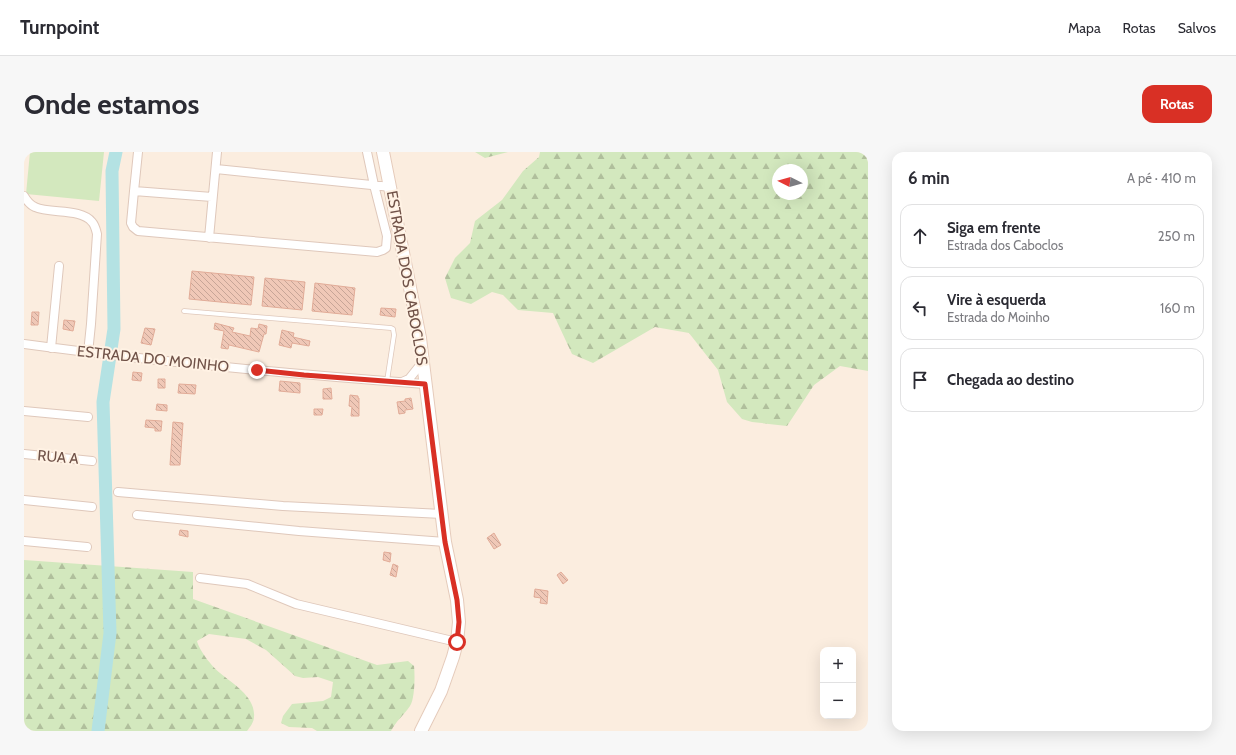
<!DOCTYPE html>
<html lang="pt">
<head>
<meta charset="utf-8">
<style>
	:root { --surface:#fff; --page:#f7f7f7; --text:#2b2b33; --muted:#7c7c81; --line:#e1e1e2; --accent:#d93025 }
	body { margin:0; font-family:Cabin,sans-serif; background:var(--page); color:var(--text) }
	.controls { position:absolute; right:12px; bottom:12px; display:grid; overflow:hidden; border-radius:8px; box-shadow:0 4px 16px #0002 }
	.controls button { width:36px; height:36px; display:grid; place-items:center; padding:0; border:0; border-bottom:1px solid var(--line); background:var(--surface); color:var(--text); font:20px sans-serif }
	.compass { position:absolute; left:748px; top:12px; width:36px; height:36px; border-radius:50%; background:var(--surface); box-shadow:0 4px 16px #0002; rotate:276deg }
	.stop { position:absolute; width:12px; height:12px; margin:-9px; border:3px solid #d93025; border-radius:50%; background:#fff }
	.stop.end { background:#d93025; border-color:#fff; box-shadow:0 1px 4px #0008 }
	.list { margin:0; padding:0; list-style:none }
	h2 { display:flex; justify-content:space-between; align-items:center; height:52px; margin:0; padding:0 16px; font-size:17px }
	h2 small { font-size:13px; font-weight:400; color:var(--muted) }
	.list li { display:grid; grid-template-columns:26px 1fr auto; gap:12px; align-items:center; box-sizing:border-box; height:64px; margin:0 8px 8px; padding:0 8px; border:1px solid var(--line); border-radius:12px }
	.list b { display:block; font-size:15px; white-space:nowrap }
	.list p { margin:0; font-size:13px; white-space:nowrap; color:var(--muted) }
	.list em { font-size:13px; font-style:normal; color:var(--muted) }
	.icon { flex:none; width:22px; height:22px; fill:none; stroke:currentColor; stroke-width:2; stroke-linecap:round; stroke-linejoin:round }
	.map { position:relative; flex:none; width:844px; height:579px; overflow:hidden; border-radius:12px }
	header { display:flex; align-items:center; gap:24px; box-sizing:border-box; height:56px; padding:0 20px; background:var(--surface); border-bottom:1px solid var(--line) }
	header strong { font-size:19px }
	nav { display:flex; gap:22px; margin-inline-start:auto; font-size:14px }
	.intro { display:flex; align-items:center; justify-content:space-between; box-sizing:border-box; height:96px; padding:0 24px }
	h1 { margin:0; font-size:28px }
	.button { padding:10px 18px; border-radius:12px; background:var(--accent); color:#fff; font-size:14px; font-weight:700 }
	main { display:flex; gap:24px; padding:0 24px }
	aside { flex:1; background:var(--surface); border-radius:12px; box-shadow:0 4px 16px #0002 }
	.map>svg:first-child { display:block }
	.forest { fill:url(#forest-firs); fill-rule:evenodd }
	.pitch { fill:#d3e8be }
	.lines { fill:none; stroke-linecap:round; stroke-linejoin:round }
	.river { stroke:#b4e2e3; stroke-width:13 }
	.building { fill:url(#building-back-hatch); stroke:#e2ac98 }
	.lane-casing { stroke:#dfc8bb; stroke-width:5.5 }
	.street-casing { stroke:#dfc8bb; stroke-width:10 }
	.secondary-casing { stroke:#e5cbbb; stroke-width:14 }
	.lane { stroke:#fff; stroke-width:4 }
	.street { stroke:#fff; stroke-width:8 }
	.secondary { stroke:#fff; stroke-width:12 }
	.route { stroke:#d93025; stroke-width:5 }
	.labels { text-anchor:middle; stroke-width:4; stroke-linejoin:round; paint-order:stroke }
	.street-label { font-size:15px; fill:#705248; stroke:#fff2e4 }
</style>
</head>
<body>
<header>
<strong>Turnpoint</strong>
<nav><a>Mapa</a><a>Rotas</a><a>Salvos</a></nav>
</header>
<div class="intro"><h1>Onde estamos</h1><a class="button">Rotas</a></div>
<main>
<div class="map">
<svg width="844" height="579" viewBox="0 0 844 579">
	<defs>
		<pattern id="forest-firs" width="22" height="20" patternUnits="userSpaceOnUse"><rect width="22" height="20" fill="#d3e8be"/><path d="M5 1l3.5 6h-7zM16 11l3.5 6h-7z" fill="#b0bf9c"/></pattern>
		<pattern id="building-back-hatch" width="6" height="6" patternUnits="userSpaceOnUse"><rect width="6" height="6" fill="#f0c8b7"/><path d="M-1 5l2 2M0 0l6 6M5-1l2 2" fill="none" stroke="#c7a597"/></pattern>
	</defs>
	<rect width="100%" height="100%" fill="#fbeddf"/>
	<path class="forest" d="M 451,0 L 484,0 L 461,6 Z
		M 516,0 L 844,0 L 844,219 L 816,214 L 790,233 L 763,274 L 728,270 L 718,267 L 703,250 L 694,218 L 665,181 L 631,175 L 569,211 L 548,202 L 529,161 L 494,158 L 479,143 L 468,140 L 447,152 L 427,146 L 421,126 L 431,106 L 446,91 L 451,69 L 478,48 L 499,19 L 515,5 ZM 754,18 L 778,18 L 778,42 L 754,42 Z
		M 0,408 L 169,420 L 169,447 L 353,513 L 384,509 L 390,514 C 391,522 391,547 386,554 C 380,563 372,569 367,579 L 293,579 L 288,576 L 265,575 L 257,571 L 259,564 L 268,552 L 299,549 L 307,545 L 309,530 L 294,525 L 279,526 L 271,524 L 242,498 L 222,487 L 185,482 L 173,489 C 175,498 188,515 196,521 C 209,532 232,545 230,565 C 230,570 226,575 223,579 L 0,579 Z"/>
	<path class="pitch" d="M 6,0 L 80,0 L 75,49 L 2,42 Z"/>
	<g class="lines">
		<path class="river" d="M 74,579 L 86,481 L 79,250 L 90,177 L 88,19 L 92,0"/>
	</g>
	<path class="building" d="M 168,119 L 230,125 L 227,153 L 165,147 Z
		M 241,126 L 281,130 L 278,158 L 238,154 Z
		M 291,131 L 331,136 L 328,163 L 288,159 Z
		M 357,156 L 372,157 L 371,165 L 356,163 Z
		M 8,160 L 15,160 L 14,173 L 7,173 Z
		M 40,168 L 51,169 L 49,179 L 39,177 Z
		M 191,171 L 210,176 L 208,180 L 226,184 L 227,176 L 234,177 L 235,172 L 243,174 L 242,182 L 240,182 L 235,200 L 205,193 L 204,197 L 197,196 L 200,179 L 190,177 Z
		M 121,176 L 131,177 L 127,193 L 117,191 Z
		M 258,178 L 270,181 L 269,185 L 286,189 L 285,194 L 268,191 L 267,196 L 255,193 Z
		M 109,220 L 118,221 L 117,229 L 108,228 Z
		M 134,227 L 141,227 L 141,236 L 134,236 Z
		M 256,229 L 276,231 L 276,241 L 255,239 Z
		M 155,232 L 172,233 L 171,242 L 154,241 Z
		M 307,236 L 308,247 L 299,247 L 299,237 Z
		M 326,243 L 334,244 L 334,246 L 335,246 L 335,264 L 327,264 L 328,255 L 325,254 Z
		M 387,246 L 389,257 L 381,258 L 381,261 L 375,262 L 373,250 L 381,249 L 381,247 Z
		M 133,252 L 143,253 L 143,259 L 132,258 Z
		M 290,257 L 299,257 L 298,263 L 290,263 Z
		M 122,268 L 138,269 L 137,279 L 131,279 L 131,276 L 121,275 Z
		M 149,270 L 159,271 L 156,313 L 146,313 Z
		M 156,378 L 164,379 L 164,385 L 155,383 Z
		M 470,381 L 477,393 L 470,397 L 463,386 Z
		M 360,400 L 367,401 L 366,410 L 359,408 Z
		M 369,412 L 374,414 L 372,425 L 366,423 Z
		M 537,420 L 544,428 L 539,432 L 533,423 Z
		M 511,437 L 524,439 L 523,452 L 516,451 L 517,446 L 510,445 Z"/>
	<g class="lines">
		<defs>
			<path id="lane" d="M 160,159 L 367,176 L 369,177 L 370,183 L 363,229"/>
			<path id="street" d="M 192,17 L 367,35
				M 110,39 L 114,0
				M 0,44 C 3,49 6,53 11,55 C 26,62 57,56 68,70 C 71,73 72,78 73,82 L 67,172 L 64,201
				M 188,45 L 110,39 L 107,71 L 109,75 L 114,79 L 353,100 L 359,98 L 362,96 L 363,84 L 350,33 L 343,0
				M 185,86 L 193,0
				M 0,192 C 133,210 267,222 401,232
				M 27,196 L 35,114
				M 378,230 L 385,227 L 397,212 L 399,212
				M 0,259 L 64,265
				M 0,302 L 68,309
				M 94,340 L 259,354 L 418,362
				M 0,348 L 68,355
				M 113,363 L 275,379 L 421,390
				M 0,389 L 63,395
				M 176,426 L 223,432 L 272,452 L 433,490"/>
			<path id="secondary" d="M 359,0 L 396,186 L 421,390 L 433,448 L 435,470 L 433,490 L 429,505 L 417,539 L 397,579"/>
		</defs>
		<use href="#lane" class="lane-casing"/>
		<use href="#street" class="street-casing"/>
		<use href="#secondary" class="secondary-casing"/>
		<use href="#lane" class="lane"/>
		<use href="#street" class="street"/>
		<use href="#secondary" class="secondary"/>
	</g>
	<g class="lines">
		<path class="route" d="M 233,218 L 280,223 L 401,232 L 421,390 L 433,448 L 435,470 L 433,490"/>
	</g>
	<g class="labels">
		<g class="street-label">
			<text transform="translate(383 126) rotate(80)" y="5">ESTRADA DOS CABOCLOS</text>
			<text transform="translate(129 207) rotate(6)" y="5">ESTRADA DO MOINHO</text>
			<text transform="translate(34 305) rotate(5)" y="5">RUA A</text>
		</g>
	</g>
</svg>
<div class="controls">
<button>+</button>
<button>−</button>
</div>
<svg class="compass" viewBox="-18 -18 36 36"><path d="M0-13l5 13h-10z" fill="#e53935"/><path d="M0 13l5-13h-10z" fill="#7c7c81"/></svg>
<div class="stop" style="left:433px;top:490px"></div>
<div class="stop end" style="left:233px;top:218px"></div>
</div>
<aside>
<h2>6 min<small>A pé · 410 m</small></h2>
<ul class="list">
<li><svg class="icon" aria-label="ahead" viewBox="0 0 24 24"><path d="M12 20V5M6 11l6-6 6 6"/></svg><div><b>Siga em frente</b><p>Estrada dos Caboclos</p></div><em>250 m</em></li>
<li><svg class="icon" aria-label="left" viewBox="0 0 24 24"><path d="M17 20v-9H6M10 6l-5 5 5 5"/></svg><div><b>Vire à esquerda</b><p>Estrada do Moinho</p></div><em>160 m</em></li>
<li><svg class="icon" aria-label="arrive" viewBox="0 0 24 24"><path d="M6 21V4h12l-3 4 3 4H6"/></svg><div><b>Chegada ao destino</b></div></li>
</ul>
</aside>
</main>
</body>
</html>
